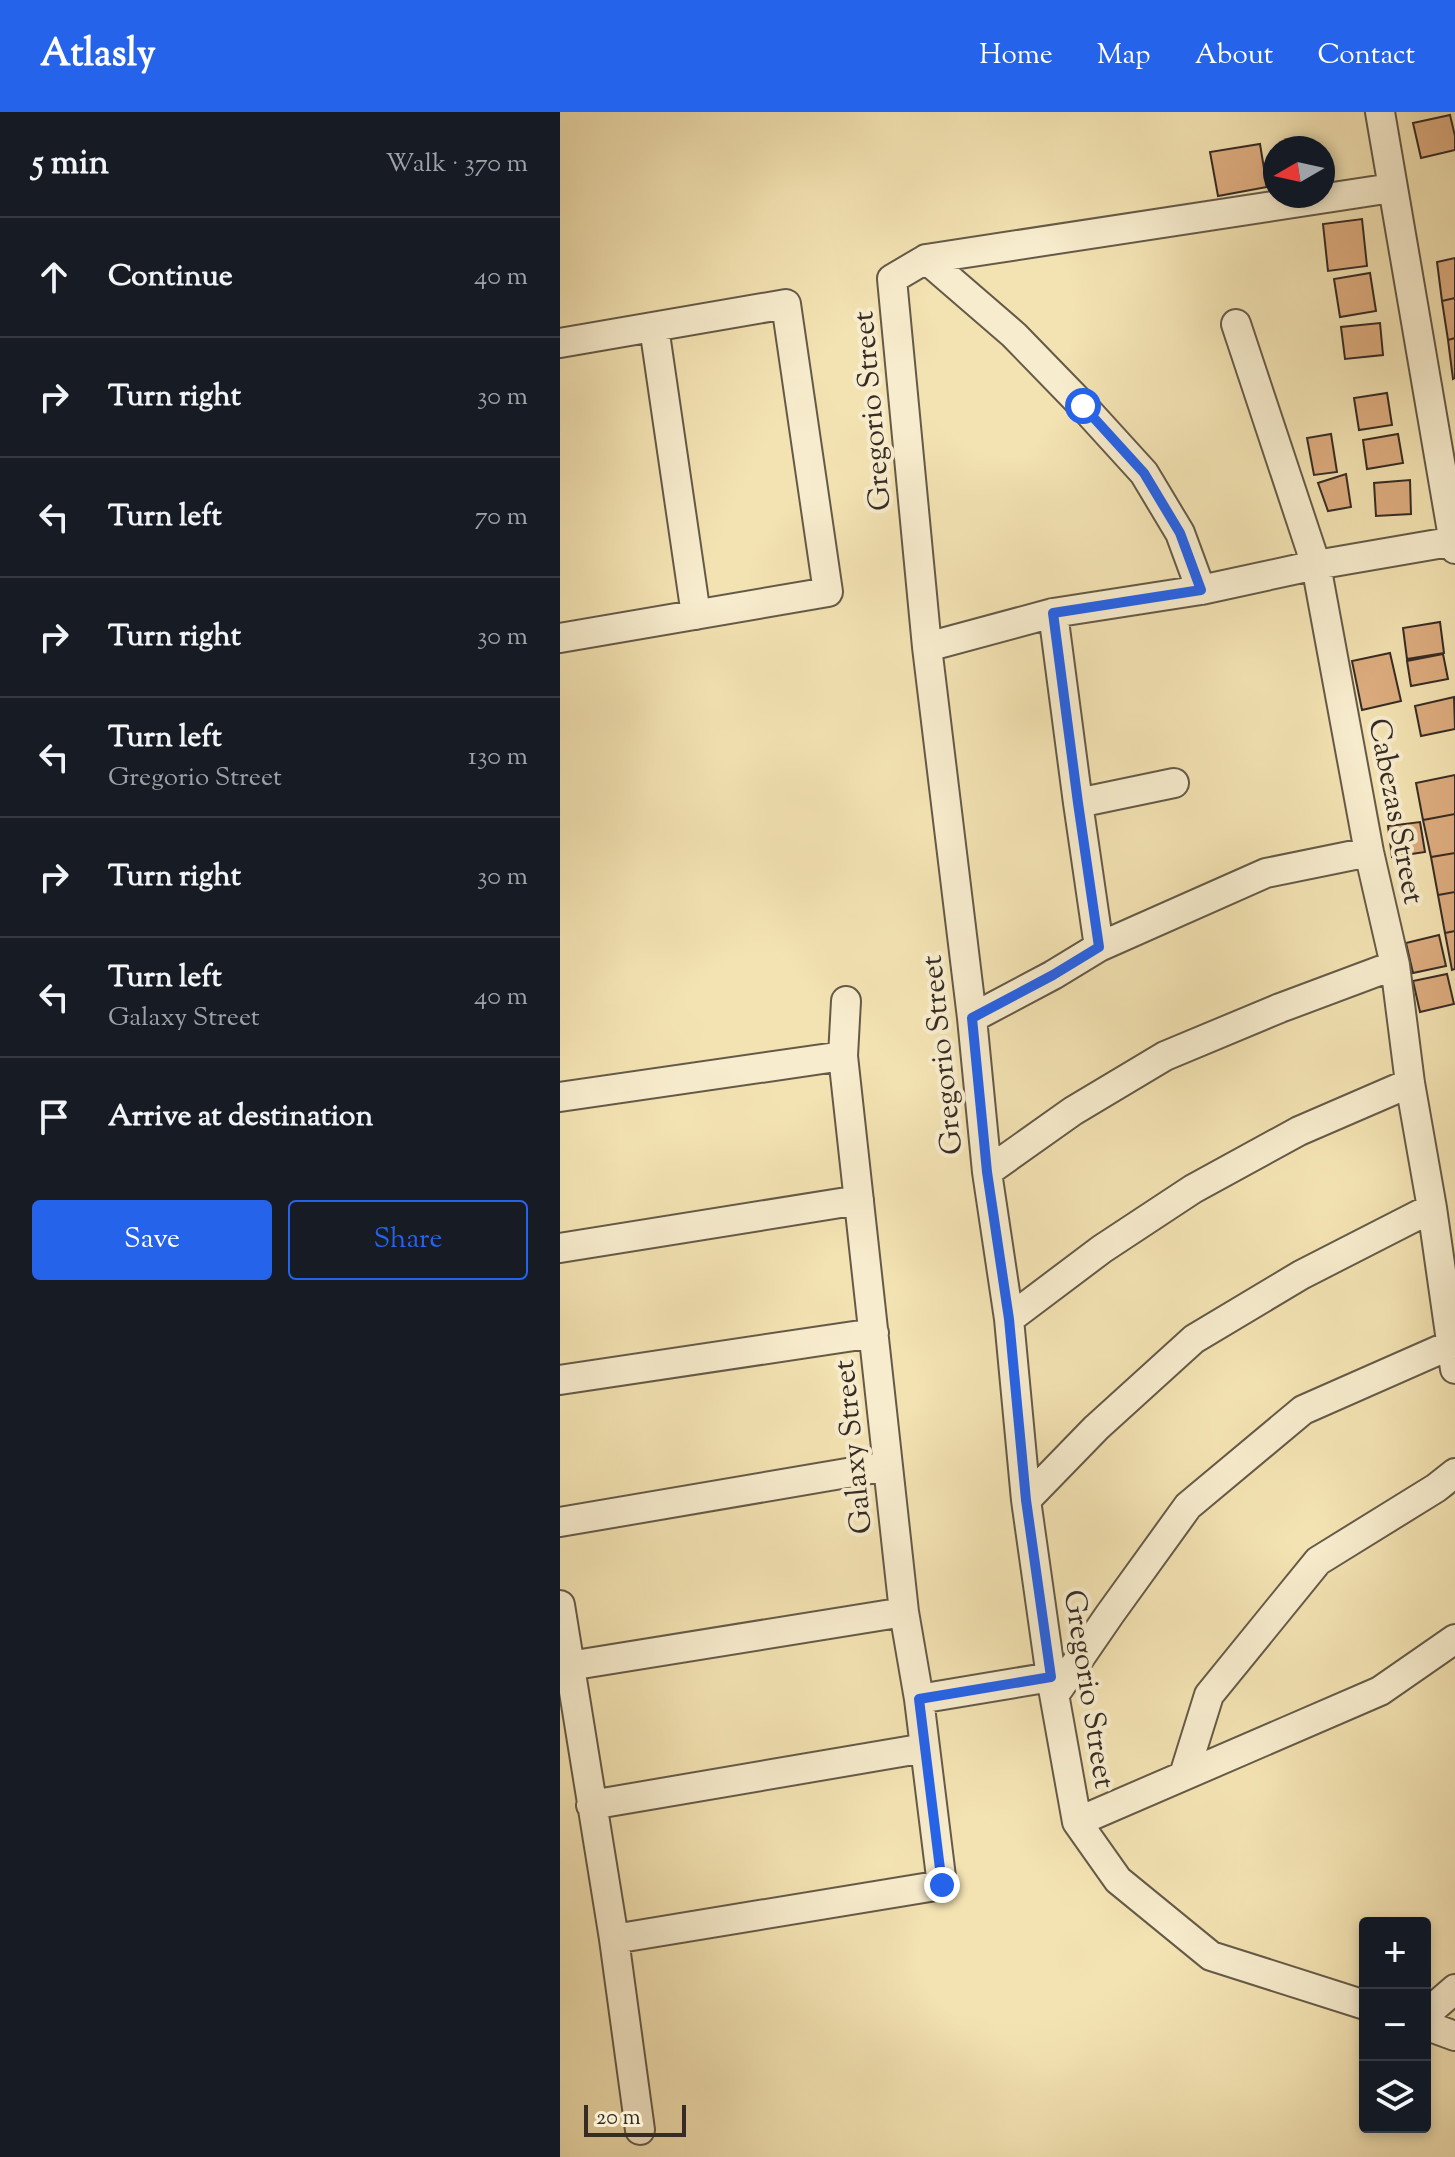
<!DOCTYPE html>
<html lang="en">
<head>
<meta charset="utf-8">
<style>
	:root { --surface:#171b24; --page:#242831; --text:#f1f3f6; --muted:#9ea1a6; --line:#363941; --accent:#2563eb }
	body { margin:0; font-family:"Sorts Mill Goudy",serif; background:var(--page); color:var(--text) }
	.controls { position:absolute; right:24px; bottom:24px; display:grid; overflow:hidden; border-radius:8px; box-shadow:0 4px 12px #0003 }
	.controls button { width:72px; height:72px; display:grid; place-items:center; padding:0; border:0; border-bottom:2px solid var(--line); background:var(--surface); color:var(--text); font:40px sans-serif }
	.compass { position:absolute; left:703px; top:24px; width:72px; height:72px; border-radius:50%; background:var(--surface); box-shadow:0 4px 12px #0003; rotate:261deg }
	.scale { position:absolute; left:24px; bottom:20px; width:102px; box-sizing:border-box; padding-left:8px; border:4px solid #362c24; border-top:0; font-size:22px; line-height:28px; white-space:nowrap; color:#362c24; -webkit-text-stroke:6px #f7eccd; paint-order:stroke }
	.stop { position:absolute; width:24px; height:24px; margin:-18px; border:6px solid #2563eb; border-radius:50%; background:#fff }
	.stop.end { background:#2563eb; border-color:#fff; box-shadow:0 2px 8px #0008 }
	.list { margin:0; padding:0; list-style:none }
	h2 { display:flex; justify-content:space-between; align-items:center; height:104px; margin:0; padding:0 32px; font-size:34px }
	h2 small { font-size:26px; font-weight:400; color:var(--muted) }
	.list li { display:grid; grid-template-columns:52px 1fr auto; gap:24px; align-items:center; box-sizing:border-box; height:120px; padding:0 32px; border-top:2px solid var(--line) }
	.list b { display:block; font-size:30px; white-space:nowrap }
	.list p { margin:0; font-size:26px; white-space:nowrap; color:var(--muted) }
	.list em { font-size:26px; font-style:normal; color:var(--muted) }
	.actions { display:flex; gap:16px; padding:24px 32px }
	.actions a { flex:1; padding:18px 0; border:2px solid var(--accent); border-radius:8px; text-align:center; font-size:28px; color:var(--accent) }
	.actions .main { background:var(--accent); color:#fff }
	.icon { flex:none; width:44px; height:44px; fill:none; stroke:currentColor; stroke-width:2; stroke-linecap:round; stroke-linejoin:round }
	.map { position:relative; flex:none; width:895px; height:2045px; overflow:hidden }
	header { display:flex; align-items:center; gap:48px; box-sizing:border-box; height:112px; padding:0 40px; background:var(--accent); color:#fff }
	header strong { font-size:38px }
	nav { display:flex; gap:44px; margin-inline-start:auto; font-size:28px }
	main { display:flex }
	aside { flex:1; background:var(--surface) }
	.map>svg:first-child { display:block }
	.building { fill:#ddac7f; stroke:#362c24; stroke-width:2 }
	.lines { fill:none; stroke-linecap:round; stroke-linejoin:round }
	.street-casing { stroke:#655a48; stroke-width:32 }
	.street { stroke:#f7eccd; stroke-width:28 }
	.route { stroke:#2563eb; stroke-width:10 }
	.labels { text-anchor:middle; stroke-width:8; stroke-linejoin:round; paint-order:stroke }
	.street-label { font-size:30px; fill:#362c24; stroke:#f7eccd }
</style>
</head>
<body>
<header>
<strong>Atlasly</strong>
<nav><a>Home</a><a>Map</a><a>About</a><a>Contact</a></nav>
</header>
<main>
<aside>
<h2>5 min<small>Walk · 370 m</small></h2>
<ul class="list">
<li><svg class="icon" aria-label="ahead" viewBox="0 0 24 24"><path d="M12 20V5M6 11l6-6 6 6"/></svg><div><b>Continue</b></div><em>40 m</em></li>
<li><svg class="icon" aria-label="right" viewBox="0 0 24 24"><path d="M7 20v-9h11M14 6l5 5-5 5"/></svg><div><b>Turn right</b></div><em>30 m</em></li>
<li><svg class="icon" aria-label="left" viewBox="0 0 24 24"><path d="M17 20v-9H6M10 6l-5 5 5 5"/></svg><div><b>Turn left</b></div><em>70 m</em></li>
<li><svg class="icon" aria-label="right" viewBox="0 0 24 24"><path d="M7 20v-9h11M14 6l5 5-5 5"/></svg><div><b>Turn right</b></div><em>30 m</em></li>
<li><svg class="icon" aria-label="left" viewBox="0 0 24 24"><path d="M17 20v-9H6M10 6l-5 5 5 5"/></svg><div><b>Turn left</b><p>Gregorio Street</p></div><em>130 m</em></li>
<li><svg class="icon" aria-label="right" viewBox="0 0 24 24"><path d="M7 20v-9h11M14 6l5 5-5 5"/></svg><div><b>Turn right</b></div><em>30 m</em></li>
<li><svg class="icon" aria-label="left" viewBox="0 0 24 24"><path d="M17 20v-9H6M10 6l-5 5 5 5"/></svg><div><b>Turn left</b><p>Galaxy Street</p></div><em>40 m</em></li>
<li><svg class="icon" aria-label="arrive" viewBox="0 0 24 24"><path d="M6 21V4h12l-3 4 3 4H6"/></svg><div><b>Arrive at destination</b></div></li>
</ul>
<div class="actions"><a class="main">Save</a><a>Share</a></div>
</aside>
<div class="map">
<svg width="895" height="2045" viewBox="0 0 895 2045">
	<rect width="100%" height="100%" fill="#f3e2b2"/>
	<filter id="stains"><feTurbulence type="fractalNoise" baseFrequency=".0025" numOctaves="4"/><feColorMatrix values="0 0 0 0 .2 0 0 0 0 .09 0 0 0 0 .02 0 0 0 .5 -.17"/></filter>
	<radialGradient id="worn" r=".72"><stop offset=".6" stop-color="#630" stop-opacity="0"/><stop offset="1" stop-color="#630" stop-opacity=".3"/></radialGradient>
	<path class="building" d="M 890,3 L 895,24 L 895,38 L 861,46 L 853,11 Z
		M 700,32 L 707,75 L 658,84 L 650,40 Z
		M 802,107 L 807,154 L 768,159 L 763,112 Z
		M 895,146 L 895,186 L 882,189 L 877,150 Z
		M 810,161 L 816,199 L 780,205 L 774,167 Z
		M 895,186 L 895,226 L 888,228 L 882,189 Z
		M 820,211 L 823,243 L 785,247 L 781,215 Z
		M 895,226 L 895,266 L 893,267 L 888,228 Z
		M 827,281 L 832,313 L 799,318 L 794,286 Z
		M 771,322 L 777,360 L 754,363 L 747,326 Z
		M 838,322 L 843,351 L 807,357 L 803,328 Z
		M 786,362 L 791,395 L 768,399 L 758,371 Z
		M 850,368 L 851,402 L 816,404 L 814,371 Z
		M 880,510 L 884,541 L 847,547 L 843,516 Z
		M 830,541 L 841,589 L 802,598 L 792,549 Z
		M 883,542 L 888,567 L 851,574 L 847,549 Z
		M 894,585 L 895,617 L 861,624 L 855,594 Z
		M 895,663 L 895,702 L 863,708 L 856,671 Z
		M 895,702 L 895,741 L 871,745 L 863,708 Z
		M 860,710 L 865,740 L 832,745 L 828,714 Z
		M 895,741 L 895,780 L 878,783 L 871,745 Z
		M 895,780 L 895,819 L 885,821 L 878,783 Z
		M 895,819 L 895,857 L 892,858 L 885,821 Z
		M 879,823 L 886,854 L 853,861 L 846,831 Z
		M 887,862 L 894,892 L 860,900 L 853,869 Z"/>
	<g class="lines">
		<defs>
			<path id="street" d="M 820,0 L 895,437
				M 366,147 L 454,223 L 523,294 L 584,361 L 620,421 L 641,478
				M 676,212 L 756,453 L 809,740 L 835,853 L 850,971 L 872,1096 L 895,1257
				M 94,215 L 136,503
				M 0,231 L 226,192 L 268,480 L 0,526
				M 493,501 L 518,691 L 539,835
				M 367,535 L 493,501 L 641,478 L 756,453 L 895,429
				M 518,691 L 614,671
				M 412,906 L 493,863 L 539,835 L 706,761 L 809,740
				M 0,985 L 283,944
				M 427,1060 L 513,999 L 605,944 L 720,896 L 835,853
				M 0,1136 L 299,1088
				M 449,1207 L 542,1137 L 633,1077 L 739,1019 L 850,971
				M 0,1268 L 314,1221
				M 466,1388 L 536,1316 L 634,1227 L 741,1163 L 872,1096
				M 0,1410 L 328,1354
				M 0,1493 L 54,1827 L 382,1773 L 359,1587 L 344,1500 L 283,944 L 286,889
				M 9,1554 L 344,1500
				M 495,1582 L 550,1502 L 628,1394 L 743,1298 L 895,1231
				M 359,1587 L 491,1565
				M 624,1663 L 649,1583 L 758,1449 L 876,1376 L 895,1361
				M 31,1693 L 365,1636
				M 517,1710 L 820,1579 L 895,1527
				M 54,1827 L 80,2018
				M 805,1893 L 651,1844 L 558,1768 L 517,1710 L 491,1565 L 466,1388 L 449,1207 L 427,1060 L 412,906 L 367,535 L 332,167 L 366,147 L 832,76
				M 865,1903 L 895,1877
				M 865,1913 L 895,1924"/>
		</defs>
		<use href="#street" class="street-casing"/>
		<use href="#street" class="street"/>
	</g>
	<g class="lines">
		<path class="route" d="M 382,1773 L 359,1587 L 491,1565 L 466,1388 L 449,1207 L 427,1060 L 412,906 L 493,863 L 539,835 L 518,691 L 493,501 L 641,478 L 620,421 L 584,361 L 523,294"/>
	</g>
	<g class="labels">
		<g class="street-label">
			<text transform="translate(311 299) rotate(-95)" y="10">Gregorio Street</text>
			<text transform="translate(837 699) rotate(79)" y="10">Cabezas Street</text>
			<text transform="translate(381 943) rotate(-96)" y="10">Gregorio Street</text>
			<text transform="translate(292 1335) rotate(-96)" y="10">Galaxy Street</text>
			<text transform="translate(530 1577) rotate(81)" y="10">Gregorio Street</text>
		</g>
	</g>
	<rect width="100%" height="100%" filter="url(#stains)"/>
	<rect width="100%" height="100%" fill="url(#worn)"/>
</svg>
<div class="controls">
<button>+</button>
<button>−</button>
<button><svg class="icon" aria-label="layers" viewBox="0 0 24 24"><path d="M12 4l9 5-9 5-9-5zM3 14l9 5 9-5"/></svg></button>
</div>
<svg class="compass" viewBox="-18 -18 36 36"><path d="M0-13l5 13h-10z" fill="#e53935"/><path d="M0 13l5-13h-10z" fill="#9ea1a6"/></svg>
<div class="scale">20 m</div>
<div class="stop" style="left:523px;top:294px"></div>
<div class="stop end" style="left:382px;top:1773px"></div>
</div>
</main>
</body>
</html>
